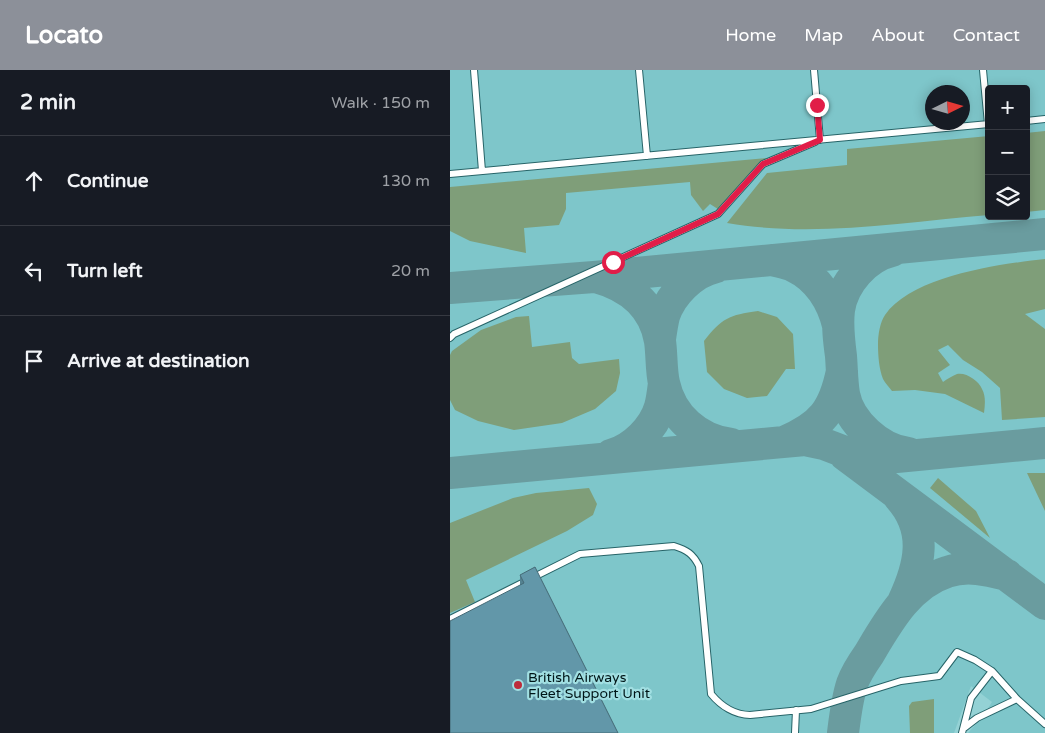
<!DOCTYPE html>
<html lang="en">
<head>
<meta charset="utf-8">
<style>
	:root { --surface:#171b24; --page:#20242c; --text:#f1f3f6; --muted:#9ea1a6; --line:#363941; --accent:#8c9099 }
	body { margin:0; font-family:"Varela Round",sans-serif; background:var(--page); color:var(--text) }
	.controls { position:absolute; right:15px; top:15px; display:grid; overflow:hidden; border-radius:5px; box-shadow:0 2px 12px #0003 }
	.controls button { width:45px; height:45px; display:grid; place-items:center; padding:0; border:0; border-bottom:1px solid var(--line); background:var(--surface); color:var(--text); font:25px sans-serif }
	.compass { position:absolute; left:475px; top:15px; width:45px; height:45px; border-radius:50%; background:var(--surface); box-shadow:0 2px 12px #0003; rotate:85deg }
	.stop { position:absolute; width:15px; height:15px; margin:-11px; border:4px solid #e11d48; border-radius:50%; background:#fff }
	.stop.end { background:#e11d48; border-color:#fff; box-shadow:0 1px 5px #0008 }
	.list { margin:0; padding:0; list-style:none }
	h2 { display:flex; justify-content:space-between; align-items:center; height:65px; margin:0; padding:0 20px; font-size:21px }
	h2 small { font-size:16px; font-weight:400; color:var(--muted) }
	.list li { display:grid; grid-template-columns:32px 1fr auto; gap:15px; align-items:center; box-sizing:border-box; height:90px; padding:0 20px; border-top:1px solid var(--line) }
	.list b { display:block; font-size:19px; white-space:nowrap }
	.list em { font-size:16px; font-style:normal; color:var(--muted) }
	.icon { flex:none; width:28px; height:28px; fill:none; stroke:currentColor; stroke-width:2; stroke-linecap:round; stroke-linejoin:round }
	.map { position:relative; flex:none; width:595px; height:663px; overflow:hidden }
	header { display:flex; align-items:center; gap:30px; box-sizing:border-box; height:70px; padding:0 25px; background:var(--accent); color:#fff }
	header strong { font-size:24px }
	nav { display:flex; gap:28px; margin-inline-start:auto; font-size:18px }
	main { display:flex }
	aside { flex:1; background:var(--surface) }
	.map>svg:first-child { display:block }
	.built { fill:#7ec6ca; fill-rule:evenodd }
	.green { fill:#7f9e79 }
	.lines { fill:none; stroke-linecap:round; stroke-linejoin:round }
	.taxiway { stroke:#6a9c9f; stroke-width:32 }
	.service-casing { stroke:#276468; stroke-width:8 }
	.service { stroke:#fff; stroke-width:6 }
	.wall { fill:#548291 }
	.building { fill:#6297a9; stroke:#456a76 }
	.route { stroke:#e11d48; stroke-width:6 }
	.poi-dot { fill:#bd2c3b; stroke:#a1dfe2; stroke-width:2 }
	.labels { text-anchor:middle; stroke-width:4.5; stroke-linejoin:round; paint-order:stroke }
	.poi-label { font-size:14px; fill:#001618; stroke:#a1dfe2; text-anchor:start }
</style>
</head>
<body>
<header>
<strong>Locato</strong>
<nav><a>Home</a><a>Map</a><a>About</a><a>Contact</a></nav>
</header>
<main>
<aside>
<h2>2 min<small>Walk · 150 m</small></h2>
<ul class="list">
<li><svg class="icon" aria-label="ahead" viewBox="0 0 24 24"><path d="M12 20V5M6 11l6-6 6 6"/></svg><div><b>Continue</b></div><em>130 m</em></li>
<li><svg class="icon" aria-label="left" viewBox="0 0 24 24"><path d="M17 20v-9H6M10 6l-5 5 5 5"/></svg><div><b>Turn left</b></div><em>20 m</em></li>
<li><svg class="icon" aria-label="arrive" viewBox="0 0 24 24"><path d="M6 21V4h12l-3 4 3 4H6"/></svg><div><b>Arrive at destination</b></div></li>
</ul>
</aside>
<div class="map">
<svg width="595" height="663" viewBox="0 0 595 663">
	<rect width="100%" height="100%" fill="#94d2d5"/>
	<path class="built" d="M 0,0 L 595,0 L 595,663 L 518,663 L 533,646 L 542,632 L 521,616 L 504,663 L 0,663 ZM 539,19 L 576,19 L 576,146 L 539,146 ZM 482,22 L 512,22 L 512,52 L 482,52 Z"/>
	<path class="green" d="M 595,61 L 595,140 L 576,142 L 576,63 Z
		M 539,66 L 539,145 C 452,152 364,168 277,153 L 317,103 L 397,95 L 397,79 Z
		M 317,88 L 271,141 L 260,134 L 253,141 L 241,125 L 240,112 L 116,123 L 116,139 L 109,155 L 74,158 L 76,183 L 20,171 L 0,161 L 0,117 Z
		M 595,189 L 595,239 L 575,244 L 595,259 L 595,347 L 552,350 L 550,318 L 532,302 L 513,290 L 498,275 L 488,280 L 500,295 L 488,303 L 493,312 C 497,309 502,306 507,304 C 516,302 529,311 532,319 C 536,326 535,335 534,343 L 495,324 L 465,320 L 442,321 C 439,317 435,313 433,309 C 429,299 428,285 428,274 C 428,265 430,252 435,245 C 462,206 550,194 595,189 Z
		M 308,241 L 327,247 L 343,264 L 345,299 L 336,299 L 317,326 L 297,328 L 274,319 L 257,302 L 254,271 C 272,248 279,245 308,241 Z
		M 79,246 L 82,277 L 120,272 L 122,288 L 129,294 L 169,289 L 170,303 L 166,321 L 145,339 L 112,353 L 64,360 L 28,351 L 5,340 L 0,330 L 0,285 L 2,281 L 31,260 L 66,247 Z
		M 577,403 L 595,403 L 595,441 Z
		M 488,408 L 526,441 L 540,468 L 480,418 Z
		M 139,418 L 147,434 L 143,445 L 117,461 L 16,510 L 25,532 L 0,543 L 0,453 L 63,428 L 86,423 Z
		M 484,629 L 484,663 L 460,663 L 459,636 L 462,632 Z"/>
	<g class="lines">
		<path class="taxiway" d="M 442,181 C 416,187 393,213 389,240 C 387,256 389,271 391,286 C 392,299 392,312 394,324 C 399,352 430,380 458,383
			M 322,190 C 329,192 338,193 345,197 C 368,208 382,231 388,255
			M 146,207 C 179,216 204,235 210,271 C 212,285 211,300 214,313 C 221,346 248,370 281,374
			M 0,218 L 144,207 L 595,164
			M 210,269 C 211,262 212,254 214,246 C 221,224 243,202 266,197
			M 334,372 C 372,356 384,340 392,301
			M 161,385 C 183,379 204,358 210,337 C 212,330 213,321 214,313
			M 395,385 L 595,534
			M 0,403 L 355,370 L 374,374 L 408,387 L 436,388 L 595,373
			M 449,427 C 479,460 470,496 453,532
			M 393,663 C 395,647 397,629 402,614 C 406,603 412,594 419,584 C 438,552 459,514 497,502 C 517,495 537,500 557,505"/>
		<defs>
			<path id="service" d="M 24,0 L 32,101
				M 189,0 L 197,86
				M 364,0 L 370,70
				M 533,0 L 538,54
				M 576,51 L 595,49
				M 0,104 L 539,54
				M 0,268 L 4,264 L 268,144 L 313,94 L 365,72
				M 0,549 L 130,484 L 224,476 C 237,480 243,484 249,496 L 261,624 C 271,636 285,645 300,645 L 361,639 L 451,611 L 489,606 L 507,582 L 525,590 L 542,601 L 567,629 L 595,654
				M 514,658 L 527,648 L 567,629
				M 345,663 L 346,640
				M 512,663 L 521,628 L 542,601"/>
		</defs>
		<use href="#service" class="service-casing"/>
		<use href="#service" class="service"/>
	</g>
	<path class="wall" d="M 70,505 L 168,663 L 70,516 Z"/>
	<path class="building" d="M 85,497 L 168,663 L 0,663 L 0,551 L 74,513 L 70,505 Z"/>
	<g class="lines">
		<path class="route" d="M 163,192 L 268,144 L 313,94 L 370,70 L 367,35"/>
	</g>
	<circle class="poi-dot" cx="68" cy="615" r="5"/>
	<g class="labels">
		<g class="poi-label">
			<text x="78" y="612">British Airways<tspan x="78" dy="16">Fleet Support Unit</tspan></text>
		</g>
	</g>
</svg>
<div class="controls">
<button>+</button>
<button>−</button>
<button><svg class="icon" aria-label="layers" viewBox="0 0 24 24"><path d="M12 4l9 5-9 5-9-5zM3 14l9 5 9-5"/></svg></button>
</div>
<svg class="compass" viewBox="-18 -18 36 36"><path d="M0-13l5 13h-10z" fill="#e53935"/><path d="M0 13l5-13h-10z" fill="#9ea1a6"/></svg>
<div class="stop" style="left:163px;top:192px"></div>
<div class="stop end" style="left:367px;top:35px"></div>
</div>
</main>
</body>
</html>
